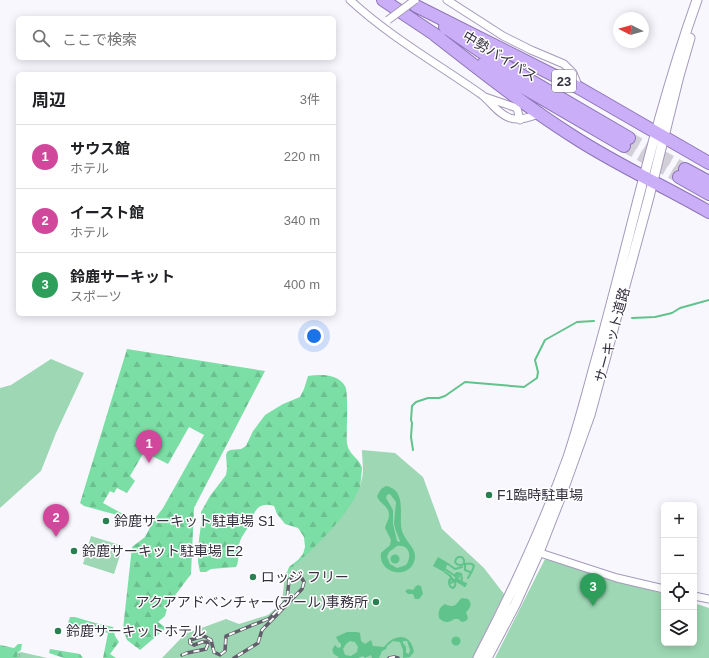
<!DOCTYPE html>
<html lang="ja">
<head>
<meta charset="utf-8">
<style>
	:root { --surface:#fff; --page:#f6f6f6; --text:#202124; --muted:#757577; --line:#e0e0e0; --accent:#297f52 }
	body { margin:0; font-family:Helvetica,"Noto Sans JP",sans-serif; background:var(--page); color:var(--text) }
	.controls { position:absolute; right:12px; bottom:12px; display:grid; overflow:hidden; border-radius:6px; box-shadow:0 2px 10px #0003 }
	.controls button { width:36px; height:36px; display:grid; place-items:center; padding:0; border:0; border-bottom:1px solid var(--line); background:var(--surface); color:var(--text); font:20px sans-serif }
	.compass { position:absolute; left:613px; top:12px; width:36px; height:36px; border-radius:50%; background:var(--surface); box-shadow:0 2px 10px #0003; rotate:275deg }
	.you { position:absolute; left:314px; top:336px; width:14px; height:14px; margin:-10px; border:3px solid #fff; border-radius:50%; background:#1a73e8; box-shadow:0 0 0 6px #1a73e833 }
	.badge { display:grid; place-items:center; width:26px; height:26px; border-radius:50%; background:var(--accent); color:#fff; font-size:13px; font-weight:700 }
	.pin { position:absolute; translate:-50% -33px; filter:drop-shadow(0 1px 2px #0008) }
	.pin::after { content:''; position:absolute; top:21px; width:14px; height:12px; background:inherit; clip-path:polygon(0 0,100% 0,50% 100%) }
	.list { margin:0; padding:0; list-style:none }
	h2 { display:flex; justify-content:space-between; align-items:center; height:52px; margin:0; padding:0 16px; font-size:17px }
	h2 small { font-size:13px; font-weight:400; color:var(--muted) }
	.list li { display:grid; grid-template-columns:26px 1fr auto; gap:12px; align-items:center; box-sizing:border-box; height:64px; padding:0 16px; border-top:1px solid var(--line) }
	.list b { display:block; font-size:15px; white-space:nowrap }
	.list p { margin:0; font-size:13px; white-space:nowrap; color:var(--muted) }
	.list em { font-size:13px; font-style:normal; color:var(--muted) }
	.icon { flex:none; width:22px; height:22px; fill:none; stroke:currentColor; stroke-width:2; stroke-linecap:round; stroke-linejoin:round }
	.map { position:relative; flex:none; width:709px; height:658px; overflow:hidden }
	.search { position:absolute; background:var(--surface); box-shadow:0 2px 10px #0003; left:16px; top:16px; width:320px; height:44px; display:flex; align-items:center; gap:10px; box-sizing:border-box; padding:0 14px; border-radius:6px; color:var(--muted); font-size:15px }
	.panel { position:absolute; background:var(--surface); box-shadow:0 2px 10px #0003; left:16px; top:72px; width:320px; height:244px; border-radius:6px }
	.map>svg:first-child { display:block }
	.grass { fill:url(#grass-tufts) }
	.forest { fill:url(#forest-firs) }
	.park { fill:#9dd7b3 }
	.water { fill:#60c38b; fill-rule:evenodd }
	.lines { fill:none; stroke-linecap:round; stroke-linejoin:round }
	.stream { stroke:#60c38b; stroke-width:2 }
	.trunk-tunnel { stroke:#d2cfd8; stroke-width:12; stroke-dasharray:12 6; stroke-linecap:butt }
	.minor-casing { stroke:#a59abb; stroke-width:9 }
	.tertiary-casing { stroke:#a59abb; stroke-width:11 }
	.trunk-casing { stroke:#8d75b6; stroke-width:14 }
	.minor { stroke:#fff; stroke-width:7 }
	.tertiary { stroke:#fff; stroke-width:9 }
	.trunk { stroke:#caaef8; stroke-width:12 }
	.rail-casing { stroke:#625d6a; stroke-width:3.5 }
	.rail { stroke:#fff; stroke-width:2; stroke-dasharray:6; stroke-linecap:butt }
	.minor-bridge-casing { stroke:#a59abb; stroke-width:9; stroke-linecap:butt }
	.minor-bridge { stroke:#fff; stroke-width:7 }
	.poi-dot { fill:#297f52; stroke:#fff; stroke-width:1.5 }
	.labels { text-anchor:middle; stroke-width:3; stroke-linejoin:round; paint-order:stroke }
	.shield { fill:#fff; stroke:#726f79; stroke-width:1 }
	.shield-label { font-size:13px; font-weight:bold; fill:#36313f }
	.street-label { font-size:14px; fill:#36313f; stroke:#fff }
	.poi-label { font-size:14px; fill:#36313f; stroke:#fff; text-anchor:start }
</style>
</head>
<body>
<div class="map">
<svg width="709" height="658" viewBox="0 0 709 658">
	<defs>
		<pattern id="grass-tufts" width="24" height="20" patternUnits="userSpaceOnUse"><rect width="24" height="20" fill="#9dd7b3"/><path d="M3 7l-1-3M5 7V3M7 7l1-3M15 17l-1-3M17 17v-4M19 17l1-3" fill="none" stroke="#88b99b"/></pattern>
		<pattern id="forest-firs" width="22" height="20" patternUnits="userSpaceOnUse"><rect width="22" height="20" fill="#7bdea4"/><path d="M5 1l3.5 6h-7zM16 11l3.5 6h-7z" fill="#6bbf8e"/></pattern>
	</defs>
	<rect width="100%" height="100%" fill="#f9f7fe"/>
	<path class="grass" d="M 21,652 L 47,658 L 18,658 L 17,653 Z"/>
	<path class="forest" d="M 127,349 L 265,371 L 194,508 L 191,574 L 168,605 L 165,616 L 158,622 L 166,628 L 140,650 L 127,640 L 123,629 L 132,547 L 145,537 L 154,520 L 163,508 L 204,435 L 189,427 L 168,464 L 144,452 L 130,476 L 135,481 L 127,493 L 117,488 L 114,493 L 110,491 L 103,503 L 132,519 L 84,506 L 80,503 Z
		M 308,376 C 321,374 338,374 345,386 C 349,391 346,434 347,443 C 349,456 359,457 362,468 L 358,511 L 287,573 L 289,567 L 298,560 L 303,554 L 305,547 L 304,537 L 298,528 L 285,524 L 277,514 L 274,506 C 254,500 254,517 247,529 C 243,535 240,539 239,545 C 237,553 240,560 236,567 L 211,569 L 206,572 L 200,572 L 198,562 L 199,539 L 201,525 L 201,512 L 210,496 L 226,475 L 227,468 L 226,455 L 227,452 L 230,450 L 241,449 L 246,446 L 253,431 L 265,415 L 283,404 L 300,397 L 304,389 Z
		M 70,617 L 75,617 L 95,623 L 113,627 L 115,636 L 119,642 L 110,654 L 116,658 L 103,658 L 108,633 L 68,623 Z
		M 18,644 L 22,644 L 21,650 L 17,653 L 18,658 L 0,658 L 0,645 L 14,648 Z
		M 50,649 L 80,654 L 83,658 L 64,658 L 49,653 Z"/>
	<path class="park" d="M 51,359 L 84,373 L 56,433 L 41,471 L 0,508 L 0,388 L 11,385 Z
		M 362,450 L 395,453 L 423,477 L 442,529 L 484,568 L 504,594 L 473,658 L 162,658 L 185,634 L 226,619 L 239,624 L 268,615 L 282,603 L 285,574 C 309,553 357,510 362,478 C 364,470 362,459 362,450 Z
		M 91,536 L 123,546 L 114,574 L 83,564 Z
		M 545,559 L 664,594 L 664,643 L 694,643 L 694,603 L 709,608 L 709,658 L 495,658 Z"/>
	<path class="water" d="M 386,486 C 408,490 398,517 402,531 C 405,542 419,549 414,562 C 407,580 378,573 381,553 L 390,545 L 391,540 L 385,528 C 386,523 389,520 389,515 C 389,505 379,504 377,496 L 381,489 ZM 390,494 L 396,502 L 394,524 L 396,531 L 400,541 L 399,542 L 397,541 L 393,524 L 393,510 L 386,498 L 387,495 ZM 397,546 C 410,544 412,557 406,565 L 397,568 L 390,564 L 387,557 L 389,552 Z
		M390.5 559a4.5 4.5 0 1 1 9 0a4.5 4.5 0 1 1-9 0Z
		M 438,557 L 448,563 L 444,572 L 433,566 Z
		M 418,585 L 421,586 L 423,594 L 419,599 L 415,599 L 413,594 L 408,594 L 405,591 L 408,589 L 413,590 L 416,586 Z
		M 462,598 L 468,599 C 473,604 470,608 466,612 L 468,618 L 466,621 L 462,622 L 458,619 L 454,619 C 449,623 444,623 439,618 C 438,612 439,607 445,604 C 447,605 449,606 451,606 C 457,607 458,600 462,598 Z
		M 347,632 L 357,632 L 360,633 L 361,641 L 365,644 L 371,640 L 373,646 L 384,647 C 395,633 411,633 414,652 L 410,657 L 403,658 L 403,650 L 400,642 L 393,641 L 387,646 L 386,649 L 382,651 L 379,658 L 372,658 L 371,655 L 365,658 L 363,656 L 358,658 L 337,658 L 339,657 C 333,655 330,651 335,645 L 338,648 L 341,647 L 341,644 L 338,641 L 336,637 ZM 350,641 L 355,642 L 358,647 L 357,652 L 351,656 L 345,655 L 343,649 L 346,644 ZM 403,641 L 407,641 L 410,650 L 409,654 L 406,653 L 406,647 L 403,643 Z
		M451.5 641a4.5 4.5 0 1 1 9 0a4.5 4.5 0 1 1-9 0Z"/>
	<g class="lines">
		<path class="stream" d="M 632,318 L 655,317 L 672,313 L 680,308 L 709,300
			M 413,450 L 411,437 L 412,423 L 411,420 L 412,406 L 416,402 L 428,398 L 439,398 L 445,396 L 465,382 L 524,387 L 537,378 L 538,372 L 535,360 L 545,340 L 577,322 L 594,321
			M 448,564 L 455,569 L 462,567
			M 464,564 L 464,560 L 462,557 L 458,557 L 456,559 L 455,562 C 459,569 466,561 472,564 L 474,566 L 472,571
			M 466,564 L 465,565 L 465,570 L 470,572
			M 445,569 L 455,576
			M 445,572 C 449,575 453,577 453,582 L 450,583 L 449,581 L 450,579 C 454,578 456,582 455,586 L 453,588 C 450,587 449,584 449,582 L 451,579 C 456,580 461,584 465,586
			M 455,575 L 457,573 L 461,574 L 462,579 L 460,583
			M 468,578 L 472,571
			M 456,579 L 466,584
			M 456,581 L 456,575 L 458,574 L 459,577 L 457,578"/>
		<path class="trunk-tunnel" d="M 629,138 L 685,169
			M 624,146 L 679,177"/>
		<defs>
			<path id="minor" d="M 350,0 C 390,37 438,64 482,95 C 491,102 498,114 510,118 C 520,121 529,117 539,114
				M 447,0 L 503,36 L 531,50 L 564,64 L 573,73 L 579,88
				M 485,97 L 517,108 L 520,120
				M 534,551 L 617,578 L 664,589
				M 694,596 L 709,599"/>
			<path id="tertiary" d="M 478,658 C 512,593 543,526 568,457 C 578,427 586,397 594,367 C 629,244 654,120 697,0
				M 487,658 L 515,605 L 539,552 L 561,496 L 590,415 L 649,197 L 679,76 L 690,38"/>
			<path id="trunk" d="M 383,0 L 440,38
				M 416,6 L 579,88 L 709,163
				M 445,27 L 480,51 L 629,138
				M 435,35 C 480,70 525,106 574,137 C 617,165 664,186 709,212
				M 483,64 L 624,146
				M 685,169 L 709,182
				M 679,177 L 709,194"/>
		</defs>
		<use href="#minor" class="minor-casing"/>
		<use href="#tertiary" class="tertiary-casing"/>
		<use href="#trunk" class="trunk-casing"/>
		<use href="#minor" class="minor"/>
		<use href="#tertiary" class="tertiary"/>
		<use href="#trunk" class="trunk"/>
		<defs>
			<path id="rail" d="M 182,655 L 187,653 L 206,649 L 208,644 L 207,642 L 202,642 L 194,645 L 190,643 L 190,640 L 204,636 L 211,640 L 214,652 L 220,655 L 225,651 L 226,636 L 270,618 L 287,600 L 289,580 L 295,576 L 301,577 L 304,582 L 302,589 L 262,630 L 258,643 L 234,658
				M 389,658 L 394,657 L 398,658"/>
		</defs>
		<use href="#rail" class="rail-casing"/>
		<use href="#rail" class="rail"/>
		<defs>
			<path id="minor-bridge" d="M 388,20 L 415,0"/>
		</defs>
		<use href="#minor-bridge" class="minor-bridge-casing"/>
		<use href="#minor-bridge" class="minor-bridge"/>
	</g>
	<g class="poi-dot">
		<circle cx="489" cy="495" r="4"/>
		<circle cx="106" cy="521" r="4"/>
		<circle cx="74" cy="551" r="4"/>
		<circle cx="253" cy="577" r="4"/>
		<circle cx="376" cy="602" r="4"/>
		<circle cx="58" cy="631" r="4"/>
	</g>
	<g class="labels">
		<rect class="shield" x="552" y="70" width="24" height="22" rx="3"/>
		<g class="shield-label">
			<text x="564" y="86">23</text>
		</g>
		<g class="street-label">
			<text transform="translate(500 56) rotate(31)" y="5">中勢バイパス</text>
			<text transform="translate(612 335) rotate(-75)" y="5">サーキット道路</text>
		</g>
		<g class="poi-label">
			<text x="497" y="500">F1臨時駐車場</text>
			<text x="114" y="526">鈴鹿サーキット駐車場 S1</text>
			<text x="82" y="556">鈴鹿サーキット駐車場 E2</text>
			<text x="261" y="582">ロッジ フリー</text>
			<text x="368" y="607" text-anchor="end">アクアアドベンチャー(プール)事務所</text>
			<text x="66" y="636">鈴鹿サーキットホテル</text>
		</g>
	</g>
</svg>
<div class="controls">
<button>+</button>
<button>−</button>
<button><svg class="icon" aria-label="locate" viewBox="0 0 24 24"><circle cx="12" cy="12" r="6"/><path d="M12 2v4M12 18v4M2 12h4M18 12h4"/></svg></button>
<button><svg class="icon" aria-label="layers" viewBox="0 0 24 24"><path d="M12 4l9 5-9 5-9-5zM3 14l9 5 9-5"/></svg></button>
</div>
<svg class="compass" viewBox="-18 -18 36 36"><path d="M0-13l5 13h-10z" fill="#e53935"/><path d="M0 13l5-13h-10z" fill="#757577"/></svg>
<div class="you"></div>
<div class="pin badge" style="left:149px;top:463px;background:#d1479c">1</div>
<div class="pin badge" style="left:56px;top:537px;background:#d1479c">2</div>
<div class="pin badge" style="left:593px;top:606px;background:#2e9e5b">3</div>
<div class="search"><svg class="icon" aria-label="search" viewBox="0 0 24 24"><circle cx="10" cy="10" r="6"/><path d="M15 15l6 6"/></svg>ここで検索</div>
<section class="panel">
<h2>周辺<small>3件</small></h2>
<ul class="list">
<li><span class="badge" style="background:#d1479c">1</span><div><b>サウス館</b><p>ホテル</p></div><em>220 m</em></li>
<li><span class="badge" style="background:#d1479c">2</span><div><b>イースト館</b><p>ホテル</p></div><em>340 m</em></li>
<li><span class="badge" style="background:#2e9e5b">3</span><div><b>鈴鹿サーキット</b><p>スポーツ</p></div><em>400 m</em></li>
</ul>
</section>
</div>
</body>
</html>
